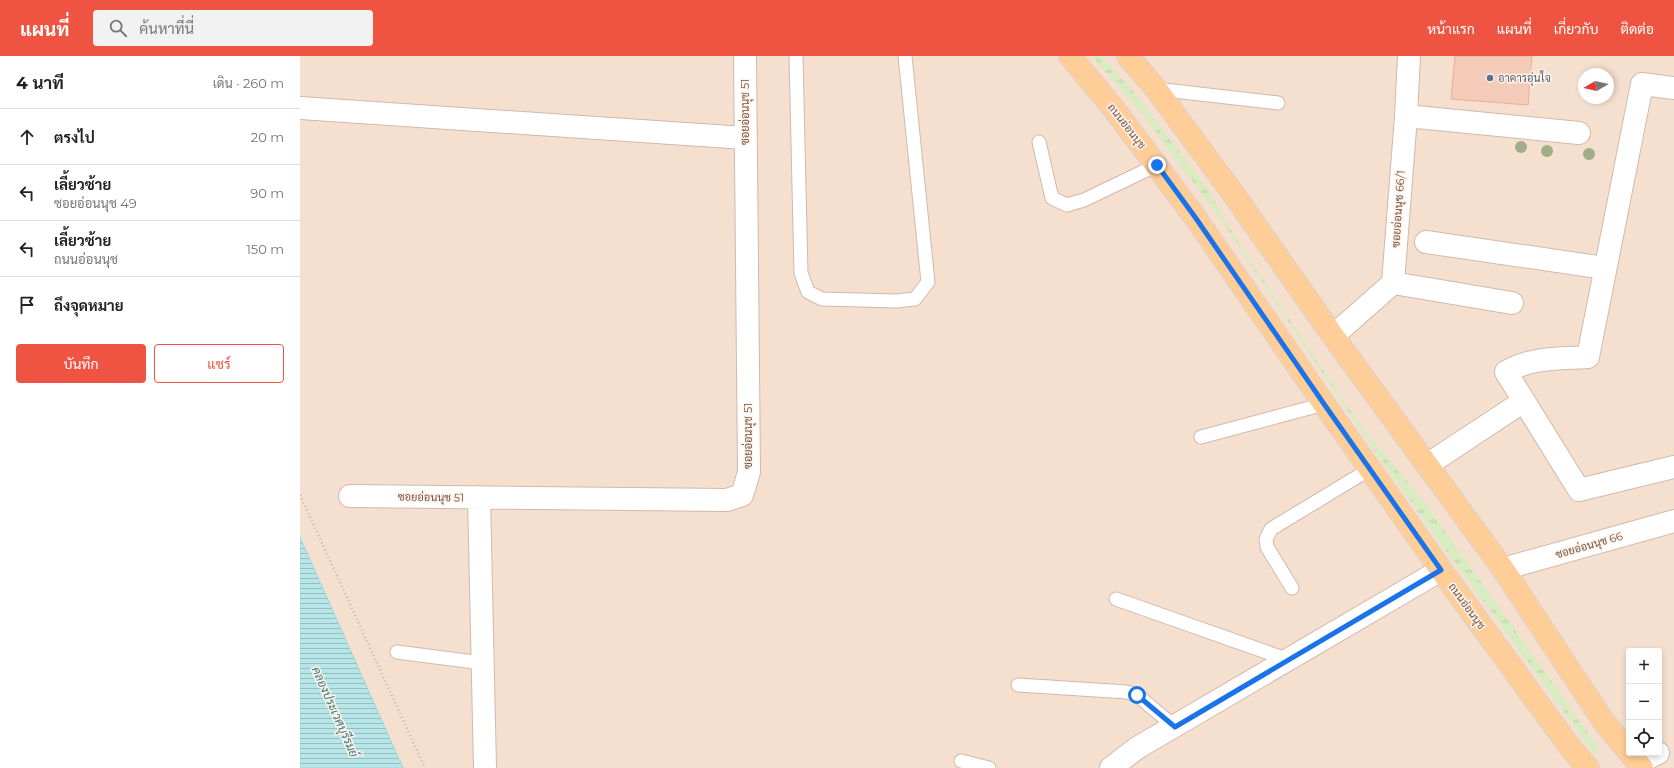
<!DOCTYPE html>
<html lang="th">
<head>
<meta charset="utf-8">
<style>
	:root { --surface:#fff; --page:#f2f2f2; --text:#222; --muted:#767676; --line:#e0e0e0; --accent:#ee5441 }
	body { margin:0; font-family:Montserrat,Sarabun,sans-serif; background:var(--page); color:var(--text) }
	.controls { position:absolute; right:12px; bottom:12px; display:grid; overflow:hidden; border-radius:4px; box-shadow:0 2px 6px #0003 }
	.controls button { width:36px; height:36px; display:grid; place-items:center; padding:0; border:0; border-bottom:1px solid var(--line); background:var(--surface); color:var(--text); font:20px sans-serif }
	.compass { position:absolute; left:1278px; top:12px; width:36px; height:36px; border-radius:50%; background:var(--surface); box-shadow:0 2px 6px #0003; rotate:261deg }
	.stop { position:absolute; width:12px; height:12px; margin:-9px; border:3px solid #1a73e8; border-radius:50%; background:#fff }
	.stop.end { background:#1a73e8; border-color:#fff; box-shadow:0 1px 4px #0008 }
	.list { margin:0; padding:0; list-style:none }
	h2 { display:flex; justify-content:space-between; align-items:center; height:52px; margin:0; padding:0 16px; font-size:17px }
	h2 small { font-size:13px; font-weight:400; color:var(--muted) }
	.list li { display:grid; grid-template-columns:26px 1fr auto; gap:12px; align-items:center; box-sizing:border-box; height:56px; padding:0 16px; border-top:1px solid var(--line) }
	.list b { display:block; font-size:15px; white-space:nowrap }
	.list p { margin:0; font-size:13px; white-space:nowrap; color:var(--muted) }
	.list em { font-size:13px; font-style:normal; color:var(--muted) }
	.actions { display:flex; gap:8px; padding:12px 16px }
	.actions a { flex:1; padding:9px 0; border:1px solid var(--accent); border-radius:4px; text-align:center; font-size:14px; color:var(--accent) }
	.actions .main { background:var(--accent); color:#fff }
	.icon { flex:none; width:22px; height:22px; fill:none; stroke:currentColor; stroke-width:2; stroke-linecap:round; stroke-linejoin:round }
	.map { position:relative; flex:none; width:1374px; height:712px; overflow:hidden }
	header { display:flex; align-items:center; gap:24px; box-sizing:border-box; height:56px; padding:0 20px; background:var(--accent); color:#fff }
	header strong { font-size:19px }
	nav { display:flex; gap:22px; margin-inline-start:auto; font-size:14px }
	.search { width:280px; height:36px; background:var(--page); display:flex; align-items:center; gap:10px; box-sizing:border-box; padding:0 14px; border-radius:4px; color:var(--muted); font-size:15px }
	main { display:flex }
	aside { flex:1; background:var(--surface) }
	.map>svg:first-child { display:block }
	.residential { fill:#f5e0d0; fill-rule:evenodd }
	.grass { fill:url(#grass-tufts) }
	.water { fill:url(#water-rules); stroke:#9cd8da }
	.building { fill:#f4cab9; stroke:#e8ad98 }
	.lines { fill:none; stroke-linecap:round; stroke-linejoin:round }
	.service-casing { stroke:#d1b8ab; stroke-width:15 }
	.minor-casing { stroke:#d1b8ab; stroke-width:24 }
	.primary-casing { stroke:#dbd2cf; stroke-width:24 }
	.path { stroke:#d9ad9c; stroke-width:2.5; stroke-dasharray:1 3; stroke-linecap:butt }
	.service { stroke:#fff; stroke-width:13 }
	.minor { stroke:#fff; stroke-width:22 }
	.primary { stroke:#ffcd98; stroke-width:22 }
	.tree { fill:#a0ad87 }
	.route { stroke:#1a73e8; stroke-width:5 }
	.service-dot { fill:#5c6f8a; stroke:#fff4ea; stroke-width:1.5 }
	.labels { text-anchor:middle; stroke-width:3; stroke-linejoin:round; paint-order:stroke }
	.service-label { font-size:11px; fill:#4e5e75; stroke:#fff4ea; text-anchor:start }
	.street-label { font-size:11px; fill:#765347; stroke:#fff4ea }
	.water-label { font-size:12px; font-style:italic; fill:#3a797d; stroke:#fff4ea }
</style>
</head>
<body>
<header>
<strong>แผนที่</strong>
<div class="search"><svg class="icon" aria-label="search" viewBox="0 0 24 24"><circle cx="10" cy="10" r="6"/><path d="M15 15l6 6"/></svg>ค้นหาที่นี่</div>
<nav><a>หน้าแรก</a><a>แผนที่</a><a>เกี่ยวกับ</a><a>ติดต่อ</a></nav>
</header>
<main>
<aside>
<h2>4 นาที<small>เดิน · 260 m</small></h2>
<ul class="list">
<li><svg class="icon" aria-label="ahead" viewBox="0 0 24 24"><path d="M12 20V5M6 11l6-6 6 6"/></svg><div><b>ตรงไป</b></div><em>20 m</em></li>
<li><svg class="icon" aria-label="left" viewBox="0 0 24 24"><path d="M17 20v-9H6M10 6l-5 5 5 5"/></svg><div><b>เลี้ยวซ้าย</b><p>ซอยอ่อนนุช 49</p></div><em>90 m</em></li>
<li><svg class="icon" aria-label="left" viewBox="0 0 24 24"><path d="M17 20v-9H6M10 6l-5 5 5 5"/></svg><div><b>เลี้ยวซ้าย</b><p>ถนนอ่อนนุช</p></div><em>150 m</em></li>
<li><svg class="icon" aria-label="arrive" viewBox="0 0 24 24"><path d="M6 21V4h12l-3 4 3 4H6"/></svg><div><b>ถึงจุดหมาย</b></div></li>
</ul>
<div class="actions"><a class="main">บันทึก</a><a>แชร์</a></div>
</aside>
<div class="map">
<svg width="1374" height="712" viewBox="0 0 1374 712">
	<defs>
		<pattern id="grass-tufts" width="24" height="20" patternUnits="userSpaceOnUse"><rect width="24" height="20" fill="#d7ecc0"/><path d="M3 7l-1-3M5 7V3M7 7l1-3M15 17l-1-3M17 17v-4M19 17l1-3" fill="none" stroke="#bccca6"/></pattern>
		<pattern id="water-rules" width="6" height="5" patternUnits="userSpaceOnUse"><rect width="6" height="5" fill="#b6e6e8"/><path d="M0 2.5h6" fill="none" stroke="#99bdbe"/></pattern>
	</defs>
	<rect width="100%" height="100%" fill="#fdf0e2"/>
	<path class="residential" d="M 0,0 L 1374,0 L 1374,712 L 0,712 ZM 1284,18 L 1308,18 L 1308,42 L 1284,42 ZM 1329,595 L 1359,595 L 1359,697 L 1329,697 Z"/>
	<path class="grass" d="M 792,0 L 801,0 L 833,35 L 910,136 L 923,161 L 956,213 L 1060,369 L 1125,447 L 1300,694 L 1294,697 L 1113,449 L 1058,371 L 925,170 L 844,60 Z"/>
	<path class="water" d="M 0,481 L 103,712 L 0,712 Z"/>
	<path class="building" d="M 1155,0 L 1232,0 L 1228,49 L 1151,43 Z"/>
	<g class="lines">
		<defs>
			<path id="service" d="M 496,0 L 501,217 L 508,236 L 522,243 L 596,245 L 615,243 L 628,226 L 605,0
				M 856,33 L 978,47
				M 739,86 L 752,142 L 767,149 L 784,144 L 857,109
				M 901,381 L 1024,348
				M 992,532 L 967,491 L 966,483 L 971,473 L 1070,413
				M 816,543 L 989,604
				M 97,596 L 182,607
				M 718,629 L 827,636 L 837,639 L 875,671
				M 661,705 L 689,712"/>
			<path id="minor" d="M 1374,32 L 1342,28 L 1288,301 C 1259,303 1231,301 1206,316 L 1279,434 L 1374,411
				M 0,52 L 445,82
				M 1106,60 L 1279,77
				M 1126,186 L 1305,212
				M 1093,227 L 1212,247
				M 1033,280 L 1093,227 L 1106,60 L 1109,0
				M 1127,409 L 1224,345
				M 50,440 L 427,444 L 442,439 L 449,416 L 445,0
				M 179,441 L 185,712
				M 1203,513 L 1374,465
				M 1338,707 L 1358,697
				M 811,712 L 837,692 L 1141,514"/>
			<path id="primary" d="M 770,0 L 814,53 L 895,161 L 1024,348 L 1141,514 L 1269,690 L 1288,712
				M 828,0 L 856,33 L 932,136 L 1033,280 L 1203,513 L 1304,666 L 1329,696
				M 1330,697 L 1342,712"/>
		</defs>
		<use href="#service" class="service-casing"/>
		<use href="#minor" class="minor-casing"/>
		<use href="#primary" class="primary-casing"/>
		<path class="path" d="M 0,439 L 125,712"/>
		<use href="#service" class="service"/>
		<use href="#minor" class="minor"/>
		<use href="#primary" class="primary"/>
	</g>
	<g class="tree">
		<circle cx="1221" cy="91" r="6"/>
		<circle cx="1247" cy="95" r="6"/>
		<circle cx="1289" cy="98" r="6"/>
	</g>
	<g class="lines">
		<path class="route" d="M 837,639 L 875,671 L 1141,514 L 1024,348 L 895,161 L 857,109"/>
	</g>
	<circle class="service-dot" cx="1190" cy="22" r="4"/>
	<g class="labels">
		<g class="service-label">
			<text x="1198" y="26">อาคารอุ่นใจ</text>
		</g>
		<g class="street-label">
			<text transform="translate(445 56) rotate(-90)" y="4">ซอยอ่อนนุช 51</text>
			<text transform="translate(827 70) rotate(52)" y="4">ถนนอ่อนนุช</text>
			<text transform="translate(1098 153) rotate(-86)" y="4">ซอยอ่อนนุช 66/1</text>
			<text transform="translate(448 380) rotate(-90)" y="4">ซอยอ่อนนุช 51</text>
			<text transform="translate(131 441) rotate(1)" y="4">ซอยอ่อนนุช 51</text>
			<text transform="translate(1289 489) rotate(-16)" y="4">ซอยอ่อนนุช 66</text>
			<text transform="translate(1167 550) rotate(54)" y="4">ถนนอ่อนนุช</text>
		</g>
		<g class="water-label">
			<text transform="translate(35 656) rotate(66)" y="4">คลองประเวศบุรีรมย์</text>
		</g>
	</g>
</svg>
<div class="controls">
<button>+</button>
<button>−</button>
<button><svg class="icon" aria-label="locate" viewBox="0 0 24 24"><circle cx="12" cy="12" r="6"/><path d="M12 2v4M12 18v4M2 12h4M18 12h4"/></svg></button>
</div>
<svg class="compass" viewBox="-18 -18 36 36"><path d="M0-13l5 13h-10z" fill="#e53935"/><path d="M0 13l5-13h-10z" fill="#767676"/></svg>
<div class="stop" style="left:837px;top:639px"></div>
<div class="stop end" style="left:857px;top:109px"></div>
</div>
</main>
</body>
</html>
